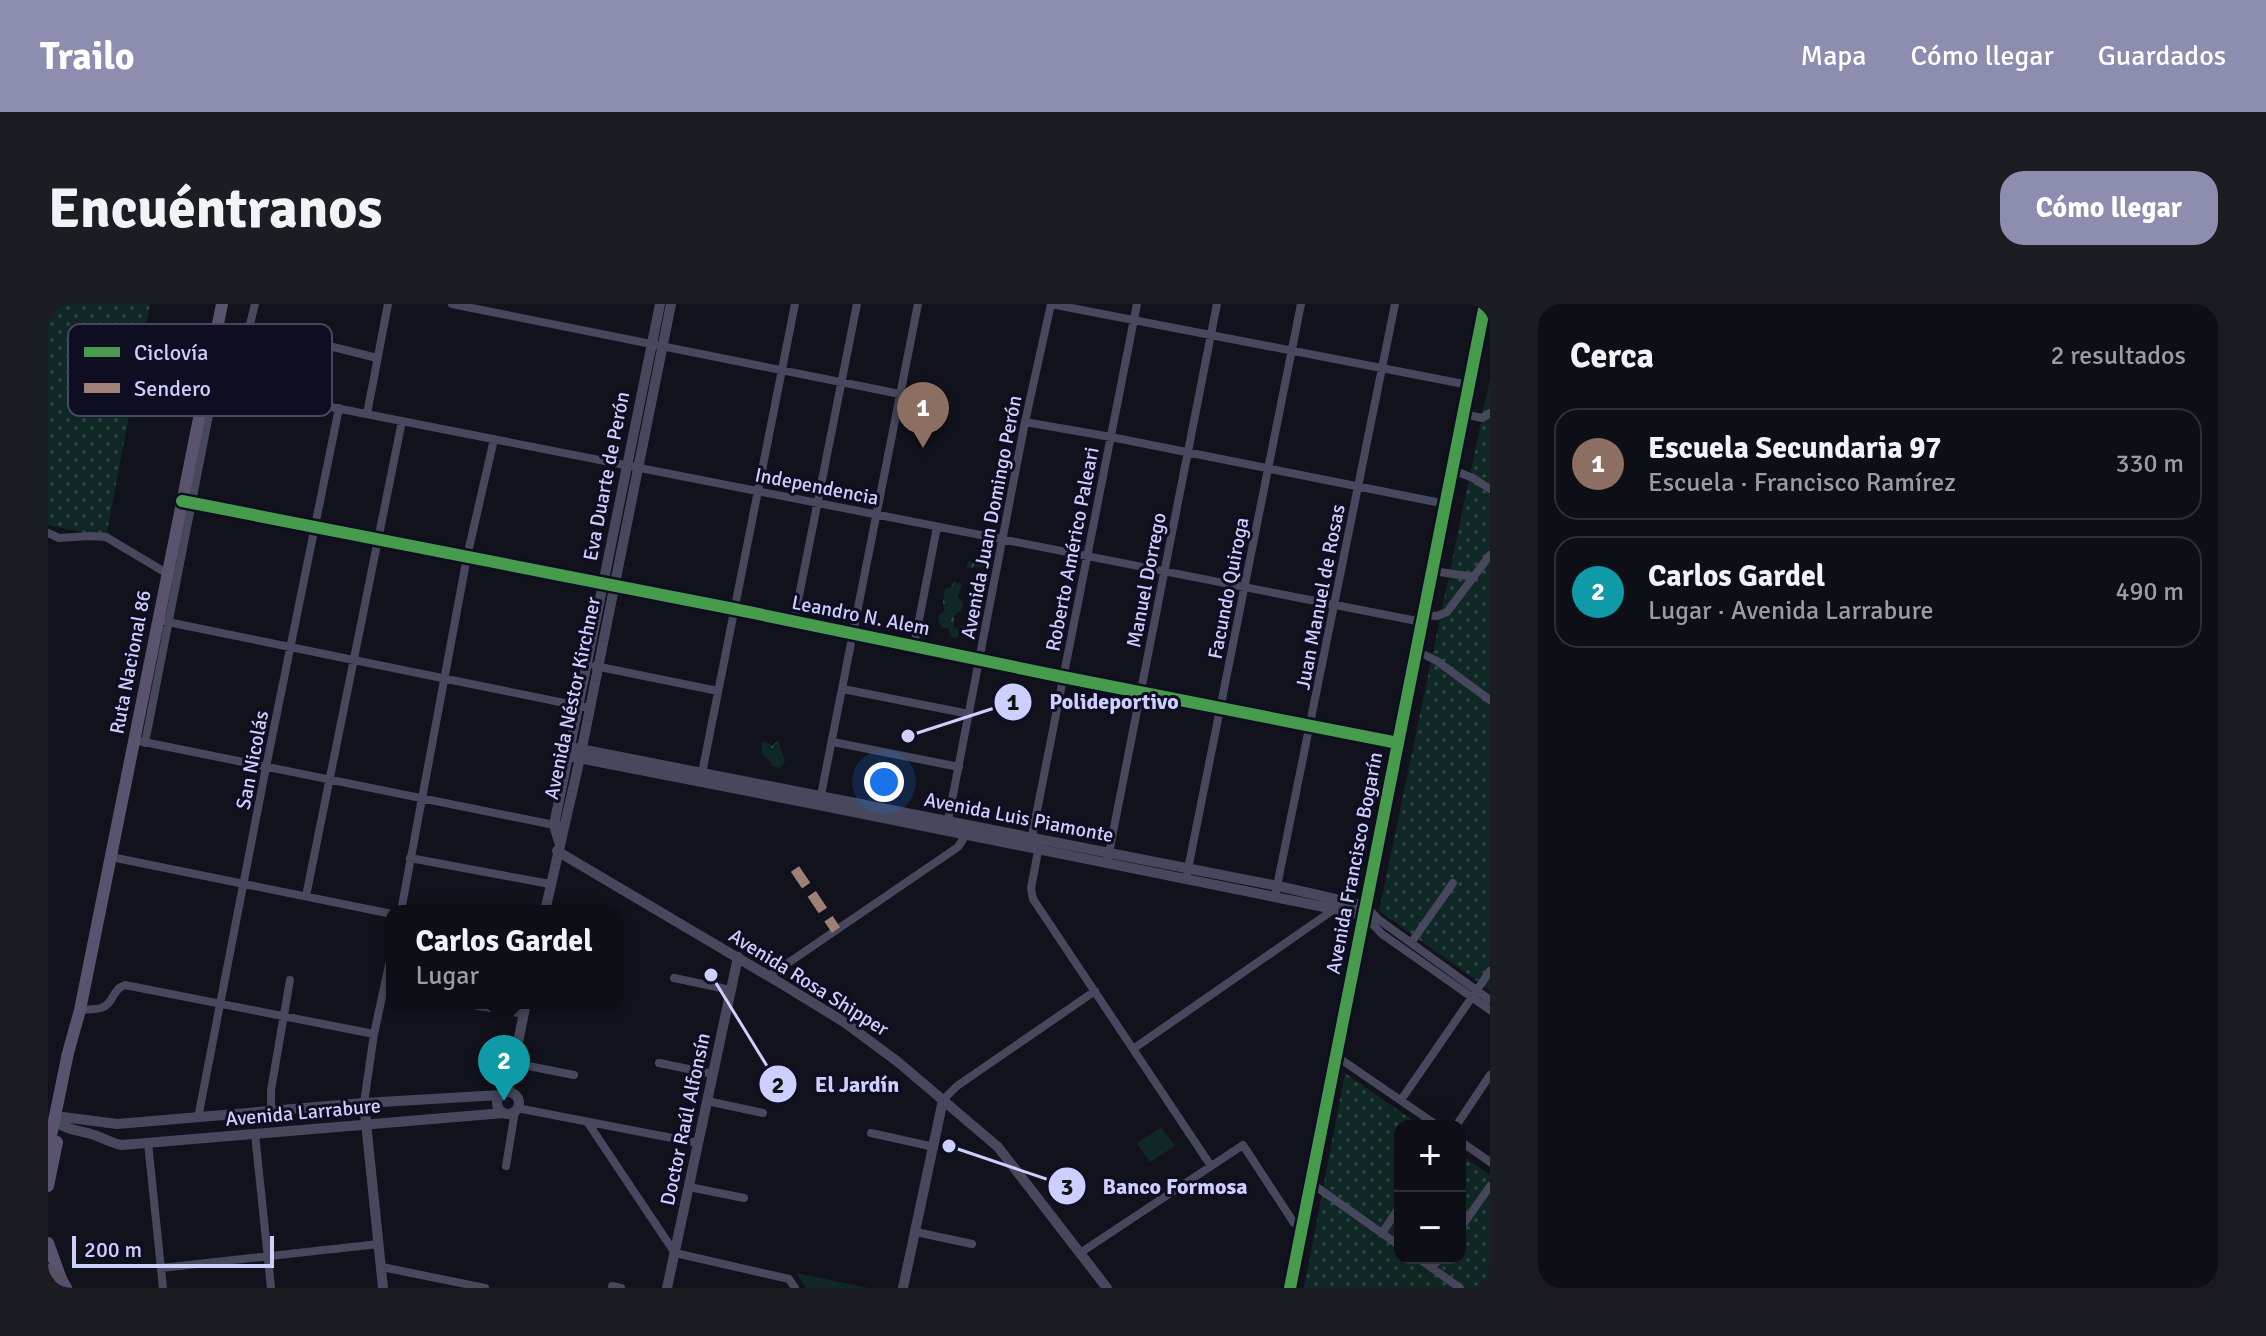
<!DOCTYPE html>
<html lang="es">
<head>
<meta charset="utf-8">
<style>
	:root { --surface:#0e0e16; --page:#1c1c23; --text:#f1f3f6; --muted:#9b9ca1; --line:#2e2e35; --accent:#8c8daf }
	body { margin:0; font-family:Signika,sans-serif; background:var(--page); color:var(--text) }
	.controls { position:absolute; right:24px; bottom:24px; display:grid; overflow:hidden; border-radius:16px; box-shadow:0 8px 32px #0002 }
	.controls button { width:72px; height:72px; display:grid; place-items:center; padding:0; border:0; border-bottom:2px solid var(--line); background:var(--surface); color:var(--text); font:40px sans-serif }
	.scale { position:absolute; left:24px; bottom:20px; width:202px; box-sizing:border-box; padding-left:8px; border:4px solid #cdcffe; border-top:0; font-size:22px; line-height:28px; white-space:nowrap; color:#cdcffe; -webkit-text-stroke:6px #0e0d21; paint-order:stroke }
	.you { position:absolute; left:836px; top:478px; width:28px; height:28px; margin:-20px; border:6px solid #fff; border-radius:50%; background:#1a73e8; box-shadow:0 0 0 12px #1a73e833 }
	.badge { display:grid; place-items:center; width:52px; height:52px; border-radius:50%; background:var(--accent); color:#fff; font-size:26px; font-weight:700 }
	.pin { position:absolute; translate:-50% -66px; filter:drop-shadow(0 2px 4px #0008) }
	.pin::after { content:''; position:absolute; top:42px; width:28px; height:24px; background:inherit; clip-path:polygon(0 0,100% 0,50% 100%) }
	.popup { position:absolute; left:338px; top:601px; width:236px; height:104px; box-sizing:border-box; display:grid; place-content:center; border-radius:16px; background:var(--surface); filter:drop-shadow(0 2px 6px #0005); font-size:26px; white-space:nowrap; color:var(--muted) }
	.popup b { font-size:30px; color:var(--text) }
	.popup::after { content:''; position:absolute; left:50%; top:100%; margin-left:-16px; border:16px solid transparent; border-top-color:var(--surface) }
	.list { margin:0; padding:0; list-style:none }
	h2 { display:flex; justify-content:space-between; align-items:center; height:104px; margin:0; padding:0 32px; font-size:34px }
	h2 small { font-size:26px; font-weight:400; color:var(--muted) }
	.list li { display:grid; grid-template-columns:52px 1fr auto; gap:24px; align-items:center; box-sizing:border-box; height:112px; margin:0 16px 16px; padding:0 16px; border:2px solid var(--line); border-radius:24px }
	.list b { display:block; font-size:30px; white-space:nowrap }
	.list p { margin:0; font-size:26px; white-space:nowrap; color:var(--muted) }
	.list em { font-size:26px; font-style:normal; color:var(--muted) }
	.map { position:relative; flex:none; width:1442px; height:984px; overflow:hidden; border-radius:24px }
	header { display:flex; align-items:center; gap:48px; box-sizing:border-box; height:112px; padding:0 40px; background:var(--accent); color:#fff }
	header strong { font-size:38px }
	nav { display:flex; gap:44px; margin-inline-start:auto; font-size:28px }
	.intro { display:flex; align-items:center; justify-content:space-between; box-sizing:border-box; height:192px; padding:0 48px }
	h1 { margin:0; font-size:56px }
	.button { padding:20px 36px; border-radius:24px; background:var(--accent); color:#fff; font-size:28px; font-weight:700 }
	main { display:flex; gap:48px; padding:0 48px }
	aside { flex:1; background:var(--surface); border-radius:24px; box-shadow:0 8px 32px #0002 }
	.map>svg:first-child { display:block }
	.grass { fill:url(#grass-dots) }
	.forest { fill:url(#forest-crowns) }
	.park { fill:url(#park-tufts) }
	.pitch { fill:#102825 }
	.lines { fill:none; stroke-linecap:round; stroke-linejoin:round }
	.minor { stroke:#47485d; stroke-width:8 }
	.tertiary { stroke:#47485d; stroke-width:10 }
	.primary { stroke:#59536f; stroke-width:12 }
	.trunk { stroke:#5a4e68; stroke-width:12 }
	.quiet { stroke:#9e8076; stroke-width:10; stroke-dasharray:20 10; stroke-linecap:butt }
	.cycleway-casing { stroke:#0e0d21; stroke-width:17 }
	.cycleway { stroke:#469c4c; stroke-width:12 }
	.labels { text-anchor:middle; stroke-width:6; stroke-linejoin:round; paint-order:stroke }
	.street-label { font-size:20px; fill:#cdcffe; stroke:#0e0d21 }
	.key { fill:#0e0d21; stroke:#474763; stroke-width:2 }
	.key-label { font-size:22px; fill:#cdcffe }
	.leader { fill:none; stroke:#cdcffe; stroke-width:3 }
	.callout-dot { fill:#cdcffe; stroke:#0e0d21; stroke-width:3 }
	.mark-label { font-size:24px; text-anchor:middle; font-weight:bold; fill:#111 }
	.callout-label { font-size:22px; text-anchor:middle; font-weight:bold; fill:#cdcffe; stroke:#0e0d21; stroke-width:6; stroke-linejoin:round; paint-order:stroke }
</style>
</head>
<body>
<header>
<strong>Trailo</strong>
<nav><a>Mapa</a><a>Cómo llegar</a><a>Guardados</a></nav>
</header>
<div class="intro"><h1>Encuéntranos</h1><a class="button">Cómo llegar</a></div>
<main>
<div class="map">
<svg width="1442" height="984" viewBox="0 0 1442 984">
	<defs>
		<pattern id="grass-dots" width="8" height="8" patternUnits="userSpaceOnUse" patternTransform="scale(2)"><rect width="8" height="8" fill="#102825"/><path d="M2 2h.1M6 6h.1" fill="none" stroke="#324646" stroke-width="1.8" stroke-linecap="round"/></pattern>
		<pattern id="forest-crowns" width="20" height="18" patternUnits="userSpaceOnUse" patternTransform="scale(2)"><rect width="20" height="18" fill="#102825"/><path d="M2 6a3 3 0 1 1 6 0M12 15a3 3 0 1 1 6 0" fill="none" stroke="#324646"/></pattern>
		<pattern id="park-tufts" width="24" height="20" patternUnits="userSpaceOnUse" patternTransform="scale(2)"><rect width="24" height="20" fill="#102825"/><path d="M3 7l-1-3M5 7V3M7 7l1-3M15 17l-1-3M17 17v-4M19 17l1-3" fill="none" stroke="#324646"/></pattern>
	</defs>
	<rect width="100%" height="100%" fill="#12121d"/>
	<path class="grass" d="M 0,0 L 102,0 L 58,233 L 0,221 Z
		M 1442,75 L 1442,686 L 1331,607 Z
		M 1297,769 L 1373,822 L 1352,822 L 1352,954 L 1412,954 L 1412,850 L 1442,871 L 1442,984 L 1256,984 Z"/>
	<path class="forest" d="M 934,238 L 938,239 L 945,248 L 942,266 L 938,267 L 934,263 L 918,264 L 920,257 L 928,260 L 935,257 L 937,246 L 931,241 Z
		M 906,278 L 914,280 L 910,293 L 915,299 L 914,307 L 909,308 L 906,312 L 906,323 L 911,326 L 911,332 L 907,334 L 902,332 L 901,324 L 894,324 L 890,315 L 892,310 L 897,307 L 895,299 L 897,285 L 903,283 Z
		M 714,438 L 720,439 L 724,442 L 728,438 L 731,439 L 737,457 L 732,464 L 724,462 L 722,457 L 714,450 Z"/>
	<path class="park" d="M 748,969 L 820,984 L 758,984 Z"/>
	<path class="pitch" d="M 1113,823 L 1127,842 L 1102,858 L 1089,839 Z"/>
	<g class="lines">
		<path class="minor" d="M 404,0 L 852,90
			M 1003,0 L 1421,81
			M 202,22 L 329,54
			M 158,81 L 167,80 L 186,84 L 1374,318
			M 186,84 L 207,0
			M 319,110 L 340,0
			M 1416,110 L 1434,114 L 1442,109
			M 977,118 L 1063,133 L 1398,200
			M 1405,166 L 1425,174 L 1442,185
			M 134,197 L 686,305 L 1015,373 L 1350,439
			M 0,229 L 11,234 L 42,232 L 58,233 L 120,270
			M 1385,267 L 1426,273
			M 1376,311 L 1389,312 L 1399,308 L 1442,251
			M 110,316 L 541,404
			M 746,317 L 809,0
			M 866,342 L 889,223
			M 1369,347 L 1389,357 L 1442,396
			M 547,362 L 670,387
			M 795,385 L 921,410
			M 86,436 L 511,522
			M 785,438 L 911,463
			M 97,439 L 167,80
			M 653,474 L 747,0
			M 772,496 L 870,0
			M 899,522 L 977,118 L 1003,0
			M 983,537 L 1089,0
			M 991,542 L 983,584 L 985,595 L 1163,862
			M 63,553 L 344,610
			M 362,554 L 502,580
			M 1060,554 L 1169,0
			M 1139,570 L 1253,0
			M 258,592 L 354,117
			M 1227,592 L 1347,0
			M 1318,602 L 1330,615 L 1442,696
			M 353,607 L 419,253 L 446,135
			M 1316,611 L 1334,630 L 1442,706
			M 1363,639 L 1405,579
			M 721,672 L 910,543 L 921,526
			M 626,674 L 683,686
			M 414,699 L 476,710
			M 32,706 C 39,705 47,706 53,704 C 66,700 64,685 77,681 L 326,730
			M 1085,745 L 1288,604
			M 1288,752 L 1390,822
			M 465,759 L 526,771
			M 611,759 L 665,770
			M 895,796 L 909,782 L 1047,687
			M 1353,796 L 1442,667
			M 659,797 L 715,809
			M 316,799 L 326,730 L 344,647
			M 469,804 L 650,839
			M 223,807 L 223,786 L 242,676
			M 150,814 L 218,463 L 291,104
			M 540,819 L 627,949 L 741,975 L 747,984
			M 1408,822 L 1442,771
			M 823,829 L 886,843
			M 207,830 L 223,984
			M 1412,837 L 1442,858
			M 100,839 L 115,984
			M 458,862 L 467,807
			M 1263,879 L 1352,942
			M 641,883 L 696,894
			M 1412,925 L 1442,882
			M 868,928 L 924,940
			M 1334,929 L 1352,902
			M 1032,949 L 1195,841 L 1246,919 L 1255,921
			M 1370,954 L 1412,984
			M 334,963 L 437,984
			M 113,964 L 331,940
			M 1384,964 L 1392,954
			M 564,982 L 573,984"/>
		<path class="tertiary" d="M 522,443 L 1230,582 L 1318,602
			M 520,452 L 771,501 L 1316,611
			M 511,538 L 506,521 L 612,0
			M 509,547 L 729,677 L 796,718 L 850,758 L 950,843 L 1059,984
			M 497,607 L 532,454 L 623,0
			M 460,787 L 478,699
			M449 799a11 11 0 1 1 22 0a11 11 0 1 1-22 0Z
			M 316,799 L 335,984
			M 6,816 C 18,827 34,826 49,832 C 58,835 64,840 74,841 L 456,809
			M 6,816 L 15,813 L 69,820 L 316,799 L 452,791
			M 619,984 L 690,653
			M 855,984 L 895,796
			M 1242,984 L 1437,0"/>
		<path class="primary" d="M 0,846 L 20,749 L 32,706 L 174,0
			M 0,882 L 9,838
			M 0,939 L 13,975"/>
		<path class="trunk" d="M 0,966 L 13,975 L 18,984"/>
		<path class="quiet" d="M 747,565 L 788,626"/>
		<defs>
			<path id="cycleway" d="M 134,197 L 686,305 L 1015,373 L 1350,439
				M 1242,984 L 1437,0"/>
		</defs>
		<use href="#cycleway" class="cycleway-casing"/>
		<use href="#cycleway" class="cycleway"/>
	</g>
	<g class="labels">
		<g class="street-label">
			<text transform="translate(558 172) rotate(-79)" y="7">Eva Duarte de Perón</text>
			<text transform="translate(769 182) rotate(11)" y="7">Independencia</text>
			<text transform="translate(943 213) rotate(-79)" y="7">Avenida Juan Domingo Perón</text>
			<text transform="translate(1024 245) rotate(-79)" y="7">Roberto Américo Paleari</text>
			<text transform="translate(1098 276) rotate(-79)" y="7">Manuel Dorrego</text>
			<text transform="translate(1180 284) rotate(-79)" y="7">Facundo Quiroga</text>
			<text transform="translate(1272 293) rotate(-79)" y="7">Juan Manuel de Rosas</text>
			<text transform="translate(813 311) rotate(11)" y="7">Leandro N. Alem</text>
			<text transform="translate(82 358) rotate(-79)" y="7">Ruta Nacional 86</text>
			<text transform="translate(524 394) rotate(-78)" y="7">Avenida Néstor Kirchner</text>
			<text transform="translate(204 456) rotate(-79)" y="7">San Nicolás</text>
			<text transform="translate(971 513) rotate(11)" y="7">Avenida Luis Piamonte</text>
			<text transform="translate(1306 559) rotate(-79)" y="7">Avenida Francisco Bogarín</text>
			<text transform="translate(761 678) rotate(32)" y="7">Avenida Rosa Shipper</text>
			<text transform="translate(255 808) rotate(-5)" y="7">Avenida Larrabure</text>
			<text transform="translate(637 815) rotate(-78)" y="7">Doctor Raúl Alfonsín</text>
		</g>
	</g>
	<rect x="20" y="20" width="264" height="92" rx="12" class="key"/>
	<rect x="36" y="43" width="36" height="10" fill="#469c4c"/>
	<rect x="36" y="79" width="36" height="10" fill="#9e8076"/>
	<g class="key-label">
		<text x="86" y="56">Ciclovía</text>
		<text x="86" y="92">Sendero</text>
	</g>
	<path class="leader" d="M860 432L965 398M663 671L730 780M901 842L1019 882"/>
	<g class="callout-dot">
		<circle cx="860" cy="432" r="8"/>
		<circle cx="663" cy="671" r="8"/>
		<circle cx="901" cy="842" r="8"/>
		<circle cx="965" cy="398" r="20"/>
		<circle cx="730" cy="780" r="20"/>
		<circle cx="1019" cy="882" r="20"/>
	</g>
	<g class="mark-label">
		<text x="965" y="406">1</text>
		<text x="730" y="789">2</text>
		<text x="1019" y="891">3</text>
	</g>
	<g class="callout-label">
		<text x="1066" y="405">Polideportivo</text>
		<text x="809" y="788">El Jardín</text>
		<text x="1127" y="890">Banco Formosa</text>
	</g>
</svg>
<div class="controls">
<button>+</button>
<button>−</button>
</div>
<div class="scale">200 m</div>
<div class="you"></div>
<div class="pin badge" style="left:875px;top:144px;background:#8d6e63">1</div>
<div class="pin badge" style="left:456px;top:797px;background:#0f9aa8">2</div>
<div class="popup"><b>Carlos Gardel</b>Lugar</div>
</div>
<aside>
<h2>Cerca<small>2 resultados</small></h2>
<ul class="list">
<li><span class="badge" style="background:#8d6e63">1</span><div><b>Escuela Secundaria 97</b><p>Escuela · Francisco Ramírez</p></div><em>330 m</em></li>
<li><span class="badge" style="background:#0f9aa8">2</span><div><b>Carlos Gardel</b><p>Lugar · Avenida Larrabure</p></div><em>490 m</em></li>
</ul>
</aside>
</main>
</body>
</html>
